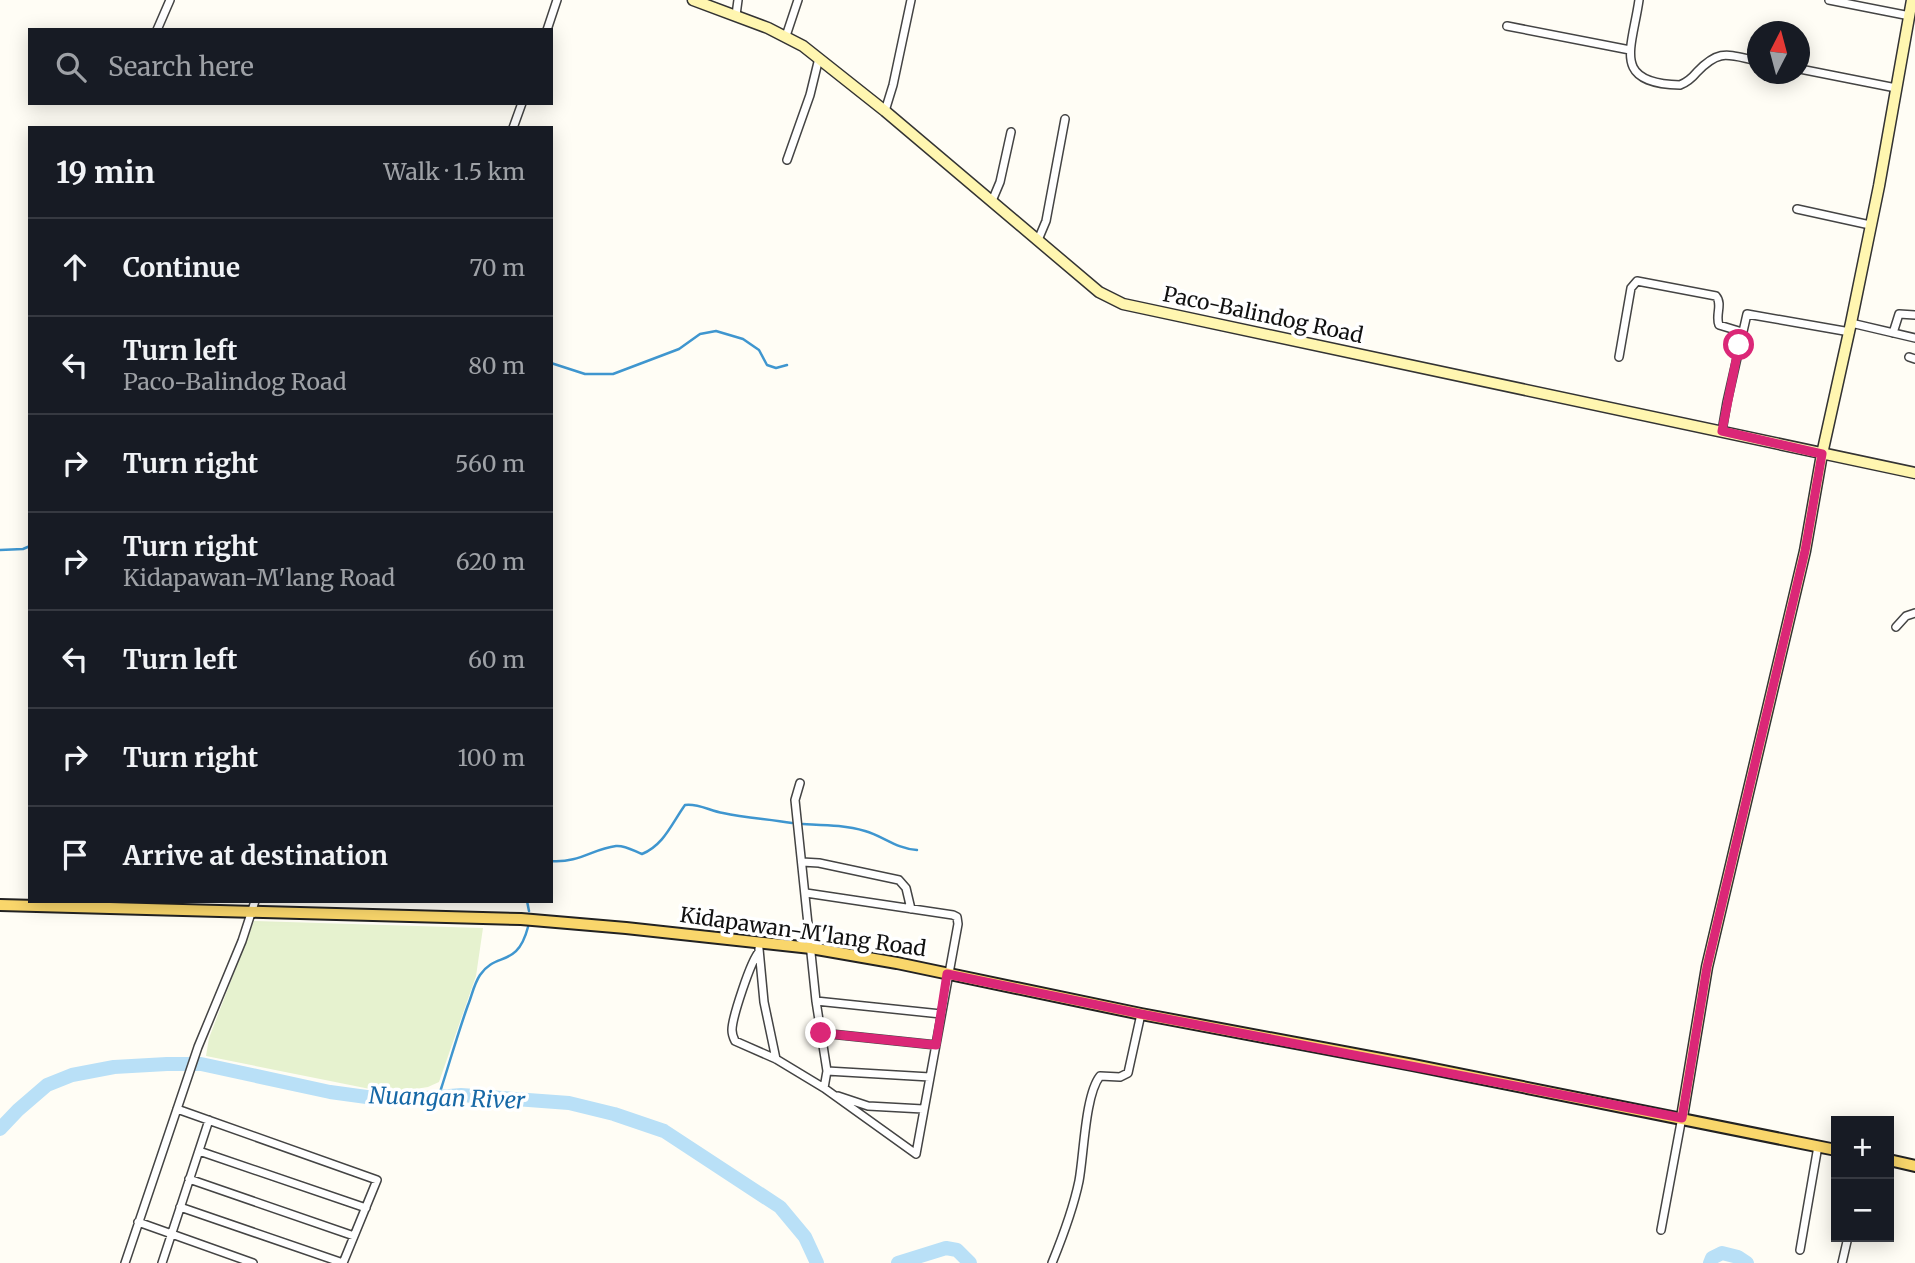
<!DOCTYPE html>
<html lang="en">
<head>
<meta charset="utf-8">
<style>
	:root { --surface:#171b24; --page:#20242c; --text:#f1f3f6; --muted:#9ea1a6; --line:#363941 }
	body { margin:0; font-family:Merriweather,serif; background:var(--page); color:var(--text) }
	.controls { position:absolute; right:21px; bottom:21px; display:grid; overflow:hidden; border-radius:0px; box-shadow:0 4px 18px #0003 }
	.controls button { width:63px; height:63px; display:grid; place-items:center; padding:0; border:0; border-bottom:2px solid var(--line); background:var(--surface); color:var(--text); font:35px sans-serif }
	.compass { position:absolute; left:1747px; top:21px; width:63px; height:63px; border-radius:50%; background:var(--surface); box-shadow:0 4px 18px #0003; rotate:6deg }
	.stop { position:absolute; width:21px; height:21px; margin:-16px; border:5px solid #db2777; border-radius:50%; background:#fff }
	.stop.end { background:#db2777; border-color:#fff; box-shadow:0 2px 7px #0008 }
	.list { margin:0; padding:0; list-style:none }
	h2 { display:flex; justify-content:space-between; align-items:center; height:91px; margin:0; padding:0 28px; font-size:30px }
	h2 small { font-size:23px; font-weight:400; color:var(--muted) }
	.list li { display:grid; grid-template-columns:46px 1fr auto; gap:21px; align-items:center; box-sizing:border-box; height:98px; padding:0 28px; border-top:2px solid var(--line) }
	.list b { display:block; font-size:26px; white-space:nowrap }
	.list p { margin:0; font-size:23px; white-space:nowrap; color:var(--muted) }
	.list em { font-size:23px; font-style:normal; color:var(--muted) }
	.icon { flex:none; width:38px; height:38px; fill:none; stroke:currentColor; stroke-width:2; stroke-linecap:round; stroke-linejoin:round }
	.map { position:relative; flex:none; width:1915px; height:1263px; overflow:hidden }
	.search { position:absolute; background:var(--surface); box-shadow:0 4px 18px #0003; left:28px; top:28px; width:525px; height:77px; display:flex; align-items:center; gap:18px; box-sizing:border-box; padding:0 24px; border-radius:0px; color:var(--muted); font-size:26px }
	.panel { position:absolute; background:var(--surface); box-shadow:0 4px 18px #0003; left:28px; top:126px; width:525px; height:777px; border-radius:0px }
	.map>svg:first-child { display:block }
	.pitch { fill:#e6f2cf }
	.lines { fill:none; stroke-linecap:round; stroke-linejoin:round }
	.stream { stroke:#3f96cf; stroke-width:2.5 }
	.river { stroke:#b9e0f7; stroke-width:14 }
	.street-casing { stroke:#444; stroke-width:10 }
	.secondary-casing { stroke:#333; stroke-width:13 }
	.primary-casing { stroke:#222; stroke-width:14 }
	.street { stroke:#fff; stroke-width:7 }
	.secondary { stroke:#fff6b0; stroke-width:10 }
	.primary { stroke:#f9d66b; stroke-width:10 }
	.route { stroke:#db2777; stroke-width:9 }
	.labels { text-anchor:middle; stroke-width:7; stroke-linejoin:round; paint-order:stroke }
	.street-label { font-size:21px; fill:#111; stroke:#fff }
	.water-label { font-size:23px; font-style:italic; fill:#1768a6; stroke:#fff }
</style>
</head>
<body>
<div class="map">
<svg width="1915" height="1263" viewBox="0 0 1915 1263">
	<rect width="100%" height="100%" fill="#fffdf5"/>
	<path class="pitch" d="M 254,921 L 483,928 L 476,976 L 439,1082 L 428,1087 L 390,1093 L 206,1056 L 209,1038 Z"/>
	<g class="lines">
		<path class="stream" d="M 551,363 L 585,374 L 613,374 L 679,349 L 700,334 L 716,331 L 743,339 L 759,350 L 767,365 L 776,368 L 787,365
			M 0,550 L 23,549 L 30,546
			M 803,824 C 824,825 845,825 865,831 C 883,836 897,849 917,850
			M 551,861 C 580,863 592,849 616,846 C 625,845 634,851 642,854 C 664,845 672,823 685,805 C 698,803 710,811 723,813 C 746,818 769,819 792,823
			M 527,901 L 529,911
			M 435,1096 L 441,1089 C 450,1061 458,1033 468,1005 C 472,995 474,984 480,975 C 496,951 517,969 528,927"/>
		<path class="river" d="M 0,1129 L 18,1110 L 47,1085 L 72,1075 L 114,1067 L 167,1064 L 201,1064 L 330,1092 L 374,1098 L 403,1100 L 461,1095 L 569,1103 L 614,1114 L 664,1131 L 780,1207 L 805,1237 L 817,1263
			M 898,1263 L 946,1248 L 957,1250 L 970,1263
			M 1710,1263 L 1712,1258 L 1722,1253 L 1738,1257 L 1747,1263"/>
		<defs>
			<path id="street" d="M 1639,0 C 1632,49 1611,83 1680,85 C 1688,82 1692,78 1697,72 C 1720,48 1728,55 1758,61
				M 1829,0 L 1910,16
				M 736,15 L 738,0
				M 1507,26 L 1630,50
				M 157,30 L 170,0
				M 547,30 L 557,0
				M 786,36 L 798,0
				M 1800,69 L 1896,88
				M 885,111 L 893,85 L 911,0
				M 513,128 L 522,103
				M 787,160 L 810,95 L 819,58
				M 992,201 L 1000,182 L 1011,132
				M 1797,209 L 1870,225
				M 1038,240 L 1046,221 L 1065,119
				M 1851,323 L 1915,338
				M 1893,333 L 1899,314 L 1915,315
				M 1619,357 L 1631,288 L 1637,281 L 1716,296 C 1723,304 1715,315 1719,325 L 1742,332
				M 1909,357 L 1915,359
				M 1722,431 L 1727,402 L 1747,314 L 1850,332
				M 1896,627 L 1906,616 L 1915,613
				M 800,783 L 795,800 L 816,1001 L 827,1071 L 824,1088
				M 802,862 L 819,863 L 899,880 L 906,888 L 911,909
				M 759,949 L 764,1002 L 776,1059
				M 759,952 C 751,960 732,1018 732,1030 C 732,1034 733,1037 735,1041 L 776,1059 L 824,1088 L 916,1154 L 958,924 L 957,917 L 953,915 L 806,893
				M 816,1001 L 941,1014
				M 821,1033 L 936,1045
				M 827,1071 L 930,1077
				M 838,1096 L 868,1106 L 923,1109
				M 177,1109 L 377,1180 L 343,1263
				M 199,1151 L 366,1208
				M 189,1179 L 354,1236
				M 180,1207 L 343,1263
				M 138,1222 L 253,1263
				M 1661,1230 L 1682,1117
				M 1800,1250 L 1818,1146
				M 125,1263 L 198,1047 L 242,941 L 255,901
				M 162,1263 L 209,1120
				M 1052,1263 C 1063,1236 1073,1210 1079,1181 C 1084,1154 1085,1095 1100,1076 L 1120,1077 L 1128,1073 L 1141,1014
				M 1842,1263 L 1848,1237"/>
			<path id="secondary" d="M 693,0 L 768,28 L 803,46 L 885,111 L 1099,292 L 1123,304 L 1915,473
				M 1682,1117 L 1707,967 L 1805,551 L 1822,454 L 1851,323 L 1879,186 L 1912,0"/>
			<path id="primary" d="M 0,905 L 521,919 L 626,928 L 811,948 L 897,963 L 1141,1014 L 1413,1065 L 1836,1150
				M 1889,1160 L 1915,1166"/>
		</defs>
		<use href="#street" class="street-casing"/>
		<use href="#secondary" class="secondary-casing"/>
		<use href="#primary" class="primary-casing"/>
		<use href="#street" class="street"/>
		<use href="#secondary" class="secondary"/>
		<use href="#primary" class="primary"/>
	</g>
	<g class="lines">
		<path class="route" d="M 821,1033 L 936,1045 L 947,974 L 1141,1014 L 1682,1118 L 1707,967 L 1805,551 L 1822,454 L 1722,431 L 1739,345"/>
	</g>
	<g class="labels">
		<g class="street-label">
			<text transform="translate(1263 315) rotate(12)" y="7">Paco-Balindog Road</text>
			<text transform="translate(803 932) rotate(8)" y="7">Kidapawan-M'lang Road</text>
		</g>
		<g class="water-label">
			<text transform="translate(447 1098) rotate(2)" y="8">Nuangan River</text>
		</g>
	</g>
</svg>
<div class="controls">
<button>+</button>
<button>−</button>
</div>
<svg class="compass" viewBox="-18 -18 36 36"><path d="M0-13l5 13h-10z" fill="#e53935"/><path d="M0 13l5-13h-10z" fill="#9ea1a6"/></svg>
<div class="stop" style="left:1739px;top:345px"></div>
<div class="stop end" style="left:821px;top:1033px"></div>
<div class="search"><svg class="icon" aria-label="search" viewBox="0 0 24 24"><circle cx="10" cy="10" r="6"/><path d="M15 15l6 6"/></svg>Search here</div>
<section class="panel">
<h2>19 min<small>Walk · 1.5 km</small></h2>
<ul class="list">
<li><svg class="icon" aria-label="ahead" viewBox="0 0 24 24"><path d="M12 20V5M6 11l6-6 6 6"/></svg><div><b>Continue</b></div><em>70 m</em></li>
<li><svg class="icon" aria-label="left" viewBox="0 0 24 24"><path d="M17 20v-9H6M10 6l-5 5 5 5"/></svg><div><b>Turn left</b><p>Paco-Balindog Road</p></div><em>80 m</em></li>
<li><svg class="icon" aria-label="right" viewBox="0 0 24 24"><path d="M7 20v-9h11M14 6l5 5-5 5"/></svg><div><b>Turn right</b></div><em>560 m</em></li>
<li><svg class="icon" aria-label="right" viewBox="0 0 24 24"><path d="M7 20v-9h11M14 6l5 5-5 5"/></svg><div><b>Turn right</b><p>Kidapawan-M'lang Road</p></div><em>620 m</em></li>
<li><svg class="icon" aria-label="left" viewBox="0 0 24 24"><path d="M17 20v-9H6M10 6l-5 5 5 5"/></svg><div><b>Turn left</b></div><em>60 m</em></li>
<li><svg class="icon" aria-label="right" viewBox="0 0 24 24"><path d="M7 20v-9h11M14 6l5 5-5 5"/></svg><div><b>Turn right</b></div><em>100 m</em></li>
<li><svg class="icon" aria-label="arrive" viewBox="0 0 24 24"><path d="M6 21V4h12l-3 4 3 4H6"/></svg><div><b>Arrive at destination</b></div></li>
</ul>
</section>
</div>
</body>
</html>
